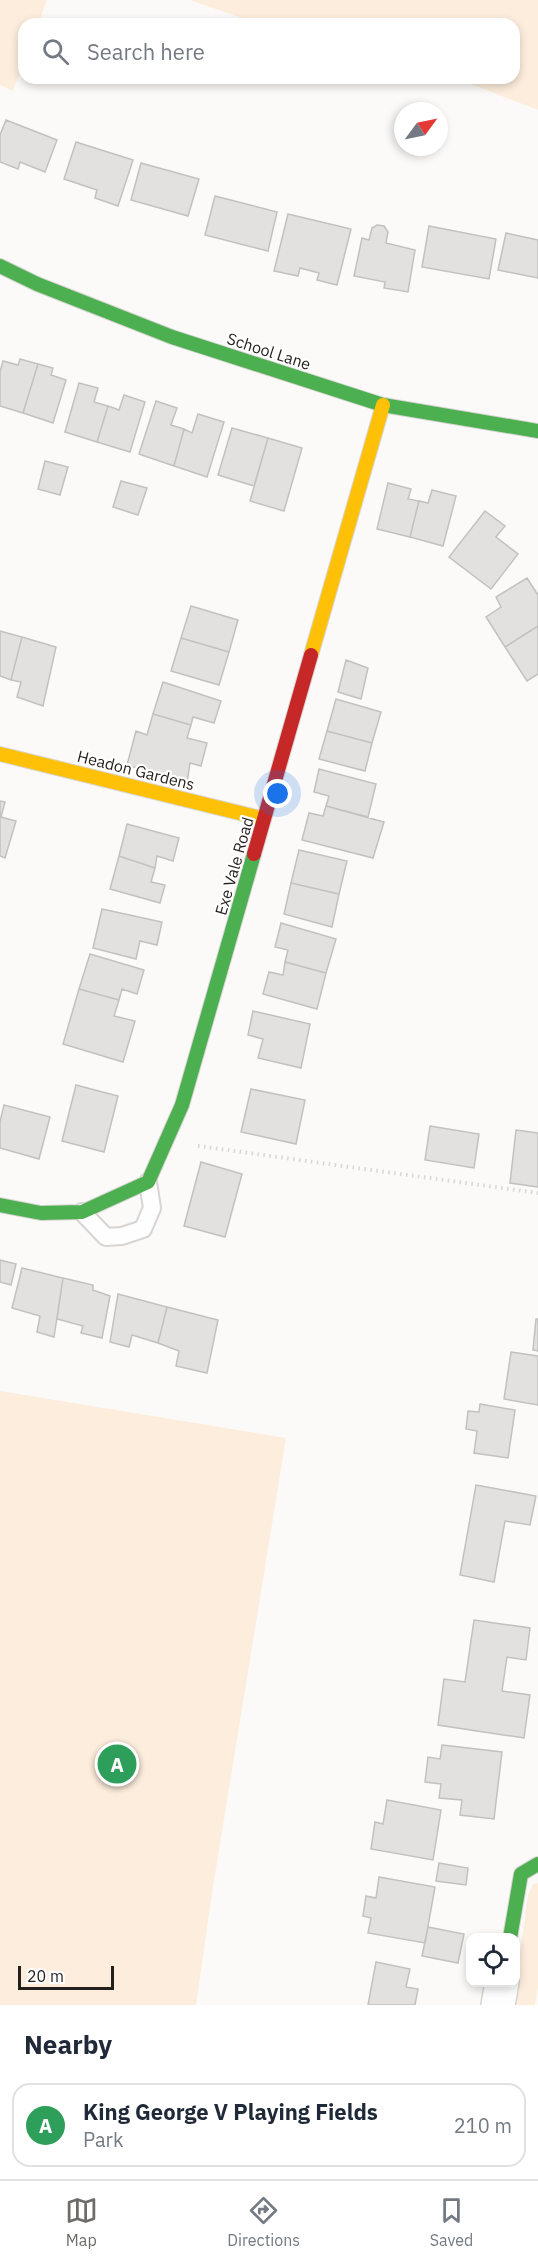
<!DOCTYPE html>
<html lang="en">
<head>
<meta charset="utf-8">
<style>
	:root { --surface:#fff; --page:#f2f2f3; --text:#1f2937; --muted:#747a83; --line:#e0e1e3; --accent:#6e6c69 }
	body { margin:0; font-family:"IBM Plex Sans",sans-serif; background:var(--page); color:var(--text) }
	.controls { position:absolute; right:18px; bottom:18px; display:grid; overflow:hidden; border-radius:12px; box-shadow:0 3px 9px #0003 }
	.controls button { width:54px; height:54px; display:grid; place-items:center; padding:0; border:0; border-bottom:2px solid var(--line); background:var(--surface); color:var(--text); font:30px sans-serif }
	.compass { position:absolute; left:394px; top:102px; width:54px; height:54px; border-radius:50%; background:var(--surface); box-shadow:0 3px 9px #0003; rotate:57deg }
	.scale { position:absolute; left:18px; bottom:15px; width:96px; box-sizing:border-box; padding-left:6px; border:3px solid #221f1c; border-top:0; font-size:16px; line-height:21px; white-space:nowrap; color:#221f1c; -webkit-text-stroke:4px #fff; paint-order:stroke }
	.you { position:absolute; left:278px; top:794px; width:21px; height:21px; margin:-15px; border:4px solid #fff; border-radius:50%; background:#1a73e8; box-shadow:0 0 0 9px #1a73e833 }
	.badge { display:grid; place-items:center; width:39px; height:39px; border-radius:50%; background:var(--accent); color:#fff; font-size:20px; font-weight:700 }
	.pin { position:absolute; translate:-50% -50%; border:3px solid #fff; box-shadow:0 2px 6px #0006 }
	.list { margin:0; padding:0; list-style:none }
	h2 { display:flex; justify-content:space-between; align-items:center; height:78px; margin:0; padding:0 24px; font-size:26px }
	h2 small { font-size:20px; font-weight:400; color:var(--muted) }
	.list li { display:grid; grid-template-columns:39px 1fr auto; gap:18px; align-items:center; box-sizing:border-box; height:84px; margin:0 12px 12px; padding:0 12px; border:2px solid var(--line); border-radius:18px }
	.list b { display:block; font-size:22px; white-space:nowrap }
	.list p { margin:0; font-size:20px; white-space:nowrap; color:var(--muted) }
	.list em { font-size:20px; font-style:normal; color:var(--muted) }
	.icon { flex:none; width:33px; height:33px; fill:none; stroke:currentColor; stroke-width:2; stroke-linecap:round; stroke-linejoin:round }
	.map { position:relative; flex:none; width:538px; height:2005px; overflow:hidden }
	.search { position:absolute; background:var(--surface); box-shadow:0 3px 9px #0003; left:18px; right:18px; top:18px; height:66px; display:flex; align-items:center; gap:15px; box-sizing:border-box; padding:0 21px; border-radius:18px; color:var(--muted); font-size:22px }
	.sheet { height:174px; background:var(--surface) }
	nav { display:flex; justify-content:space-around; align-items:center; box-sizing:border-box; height:84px; border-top:2px solid var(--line); background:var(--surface); font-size:16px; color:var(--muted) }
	nav a { display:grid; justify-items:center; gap:3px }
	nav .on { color:var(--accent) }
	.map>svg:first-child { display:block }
	.green { fill:#fdeddc }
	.building { fill:#e3e1df; stroke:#c3c1bf; stroke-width:1.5 }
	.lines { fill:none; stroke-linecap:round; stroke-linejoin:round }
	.lane-casing { stroke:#d7d5d3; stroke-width:20 }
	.street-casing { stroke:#d7d5d3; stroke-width:36 }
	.fast-casing { stroke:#d7d5d3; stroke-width:16 }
	.slow-casing { stroke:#d7d5d3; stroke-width:16 }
	.jam-casing { stroke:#d7d5d3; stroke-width:16 }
	.path { stroke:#d7d5d5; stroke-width:4; stroke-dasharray:1.5 4.5; stroke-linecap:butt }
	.lane { stroke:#fffefe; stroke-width:16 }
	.street { stroke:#fffefe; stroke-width:33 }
	.fast { stroke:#4caf50; stroke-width:14 }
	.slow { stroke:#ffc107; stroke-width:14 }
	.jam { stroke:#c62828; stroke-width:14 }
	.labels { text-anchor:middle; stroke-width:4.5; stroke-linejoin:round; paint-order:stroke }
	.street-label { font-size:16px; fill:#221f1c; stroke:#fff }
</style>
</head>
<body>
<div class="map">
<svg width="538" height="2005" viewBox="0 0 538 2005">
	<rect width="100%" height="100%" fill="#fcfaf8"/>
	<path class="green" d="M 0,0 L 47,0 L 38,24 L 24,24 L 24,62 L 13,91 L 0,85 Z
		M 190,0 L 538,0 L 538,110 L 455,78 L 514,78 L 514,24 L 259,24 Z
		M 0,1391 L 286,1438 L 212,1893 L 196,2005 L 0,2005 Z
		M 538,1883 L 538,1986 L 535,2005 L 509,2005 L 516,1982 L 528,1895 L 533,1884 Z"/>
	<path class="building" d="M 6,120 L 57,140 L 45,172 L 20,162 L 18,169 L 0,162 L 0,135 Z
		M 76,142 L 133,160 L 118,206 L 95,198 L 97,190 L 64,179 Z
		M 141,163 L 199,179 L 188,216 L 131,200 Z
		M 215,196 L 277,212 L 268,251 L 205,235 Z
		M 288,214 L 351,229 L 337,285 L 317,280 L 319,273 L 300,268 L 298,276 L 274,271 Z
		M 377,225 L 384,226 L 388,232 L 386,243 L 415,250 L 408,292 L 384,288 L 385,282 L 354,276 L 362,238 L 369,240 L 372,228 Z
		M 429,226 L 496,239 L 489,279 L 422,267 Z
		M 506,233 L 538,240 L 538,278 L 498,270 Z
		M 20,359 L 38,364 L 23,413 L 0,406 L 0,372 L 3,361 L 18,365 Z
		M 38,364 L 53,368 L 51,375 L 66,380 L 53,423 L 23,413 Z
		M 79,383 L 98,388 L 94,402 L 108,406 L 97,442 L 65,432 Z
		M 124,395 L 145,402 L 130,452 L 97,442 L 108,406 L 119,410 Z
		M 156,401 L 177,408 L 171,425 L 184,429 L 174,466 L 139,454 Z
		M 198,414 L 224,422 L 207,477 L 174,466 L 184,429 L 192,433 Z
		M 232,428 L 268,438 L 254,486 L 218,475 Z
		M 268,438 L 302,448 L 284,511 L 250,501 Z
		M 45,461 L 68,467 L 60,495 L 38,489 Z
		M 121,481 L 147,488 L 138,515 L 113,507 Z
		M 388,483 L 411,489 L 408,499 L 419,501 L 410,537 L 377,529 Z
		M 432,490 L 456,496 L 443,546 L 410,537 L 419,501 L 428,503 Z
		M 485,511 L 505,526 L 496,537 L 518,554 L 491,589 L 449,557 Z
		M 527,578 L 538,595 L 538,626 L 505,647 L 486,617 L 501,607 L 496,597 Z
		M 191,606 L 238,620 L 229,652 L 181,638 Z
		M 538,626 L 538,674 L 527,681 L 505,647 Z
		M 0,631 L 22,637 L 11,680 L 0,676 Z
		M 22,637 L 56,647 L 43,706 L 17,697 L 21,682 L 11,680 Z
		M 181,638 L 229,652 L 219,685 L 171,671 Z
		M 346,660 L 368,668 L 361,699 L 338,692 Z
		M 163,682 L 221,701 L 214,723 L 193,717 L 191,725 L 153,714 Z
		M 336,699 L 381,712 L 372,743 L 327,731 Z
		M 153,714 L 191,725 L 187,738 L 207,743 L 201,766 L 190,763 L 187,783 L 127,765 L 136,731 L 147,735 Z
		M 327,731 L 372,743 L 365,771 L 319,759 Z
		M 319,769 L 376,784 L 368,817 L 326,806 L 329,796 L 314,792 Z
		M 0,801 L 5,802 L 1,817 L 16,821 L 5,858 L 0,856 Z
		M 326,806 L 384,822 L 373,858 L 302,840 L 309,813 L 323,816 Z
		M 127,824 L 179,838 L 173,861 L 157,856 L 155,868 L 119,856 Z
		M 299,850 L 347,861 L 339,894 L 291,883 Z
		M 119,856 L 155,868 L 151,882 L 165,885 L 160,903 L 110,889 Z
		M 291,883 L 339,894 L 332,927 L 284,914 Z
		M 102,909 L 162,922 L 157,945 L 140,941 L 136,959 L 93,948 Z
		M 281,923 L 336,939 L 326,973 L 285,962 L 288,950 L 275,947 Z
		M 90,954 L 144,970 L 137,994 L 122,989 L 119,1000 L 79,989 Z
		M 285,962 L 326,973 L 317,1009 L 263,994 L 269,972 L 283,975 Z
		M 79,989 L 119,1000 L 114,1016 L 135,1021 L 123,1062 L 63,1044 Z
		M 253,1011 L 310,1024 L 301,1068 L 258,1058 L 263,1039 L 248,1035 Z
		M 76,1085 L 118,1096 L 104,1152 L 62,1141 Z
		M 251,1089 L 305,1100 L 296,1144 L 241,1132 Z
		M 4,1105 L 50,1117 L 39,1159 L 0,1148 L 0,1122 Z
		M 430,1126 L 479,1134 L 474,1168 L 425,1160 Z
		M 516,1130 L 538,1133 L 538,1187 L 510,1183 Z
		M 201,1162 L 242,1174 L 225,1237 L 184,1226 Z
		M 0,1260 L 16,1264 L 11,1285 L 0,1282 Z
		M 22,1268 L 63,1278 L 54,1337 L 37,1332 L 40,1316 L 12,1308 Z
		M 63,1278 L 93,1285 L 93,1290 L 110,1296 L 102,1338 L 81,1333 L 83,1326 L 57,1319 Z
		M 118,1294 L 167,1307 L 158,1343 L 132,1335 L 129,1347 L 110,1342 Z
		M 167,1307 L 218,1320 L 207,1373 L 176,1366 L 179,1351 L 158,1343 Z
		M 536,1319 L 538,1319 L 538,1351 L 533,1350 Z
		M 511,1352 L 538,1356 L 538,1405 L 504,1399 Z
		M 480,1404 L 515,1410 L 508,1458 L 474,1453 L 477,1431 L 466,1429 L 468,1411 L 479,1412 Z
		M 476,1485 L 536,1496 L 530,1525 L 505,1521 L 494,1582 L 460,1575 Z
		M 474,1620 L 530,1628 L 526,1660 L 507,1657 L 502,1691 L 530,1695 L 524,1738 L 438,1725 L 444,1679 L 465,1682 Z
		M 442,1745 L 502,1752 L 494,1819 L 460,1815 L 462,1800 L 439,1798 L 441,1784 L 425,1782 L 428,1757 L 440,1759 Z
		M 387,1800 L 441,1810 L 433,1860 L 371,1849 L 375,1822 L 383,1824 Z
		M 439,1863 L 468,1868 L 466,1885 L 436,1881 Z
		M 379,1877 L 435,1887 L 425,1943 L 368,1933 L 371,1918 L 363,1916 L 366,1896 L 376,1898 Z
		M 428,1927 L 464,1934 L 458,1963 L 422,1956 Z
		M 376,1962 L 410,1969 L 406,1987 L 418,1989 L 415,2005 L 368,2005 Z"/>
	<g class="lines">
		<defs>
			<path id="lane" d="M 82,1212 L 106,1237 L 122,1236 L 143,1229 L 152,1208 L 148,1182"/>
			<path id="street" d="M 498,2005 L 502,1982"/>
			<path id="fast" d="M 0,266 L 37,284 L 172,337 L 383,405 L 538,431
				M 0,1205 L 41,1213 L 82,1212 L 148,1182 L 182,1105 L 254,854
				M 510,1938 L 521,1874 L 538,1864"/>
			<path id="slow" d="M 311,655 L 383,405
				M 0,754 L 264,819"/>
			<path id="jam" d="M 254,854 L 311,655"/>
		</defs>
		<use href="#lane" class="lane-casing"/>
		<use href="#street" class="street-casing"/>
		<use href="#fast" class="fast-casing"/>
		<use href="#slow" class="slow-casing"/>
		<use href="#jam" class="jam-casing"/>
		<path class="path" d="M 198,1146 L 538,1193"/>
		<use href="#lane" class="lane"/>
		<use href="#street" class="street"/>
		<use href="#fast" class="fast"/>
		<use href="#slow" class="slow"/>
		<use href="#jam" class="jam"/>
	</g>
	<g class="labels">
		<g class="street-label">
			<text transform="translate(269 351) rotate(18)" y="6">School Lane</text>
			<text transform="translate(136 770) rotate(14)" y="6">Headon Gardens</text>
			<text transform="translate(234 866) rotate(-74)" y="6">Exe Vale Road</text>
		</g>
	</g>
</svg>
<div class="controls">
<button><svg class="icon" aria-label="locate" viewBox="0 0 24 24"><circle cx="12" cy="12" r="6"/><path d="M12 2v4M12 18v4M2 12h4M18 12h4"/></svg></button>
</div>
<svg class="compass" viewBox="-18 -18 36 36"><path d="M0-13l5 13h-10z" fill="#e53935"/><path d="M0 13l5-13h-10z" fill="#747a83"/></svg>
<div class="scale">20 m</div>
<div class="you"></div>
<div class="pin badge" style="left:117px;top:1764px;background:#2e9e5b">A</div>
<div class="search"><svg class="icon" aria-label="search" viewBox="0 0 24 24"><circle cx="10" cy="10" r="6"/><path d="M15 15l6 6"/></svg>Search here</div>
</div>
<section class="sheet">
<h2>Nearby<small></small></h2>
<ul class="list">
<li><span class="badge" style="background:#2e9e5b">A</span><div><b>King George V Playing Fields</b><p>Park</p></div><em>210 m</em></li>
</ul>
</section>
<nav>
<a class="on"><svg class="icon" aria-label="map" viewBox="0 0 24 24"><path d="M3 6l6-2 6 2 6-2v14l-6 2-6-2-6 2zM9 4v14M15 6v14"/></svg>Map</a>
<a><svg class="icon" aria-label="directions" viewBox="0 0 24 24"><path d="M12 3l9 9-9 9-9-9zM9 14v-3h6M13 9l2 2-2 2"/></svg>Directions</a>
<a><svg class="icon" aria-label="saved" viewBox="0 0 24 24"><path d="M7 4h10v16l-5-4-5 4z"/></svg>Saved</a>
</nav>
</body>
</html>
